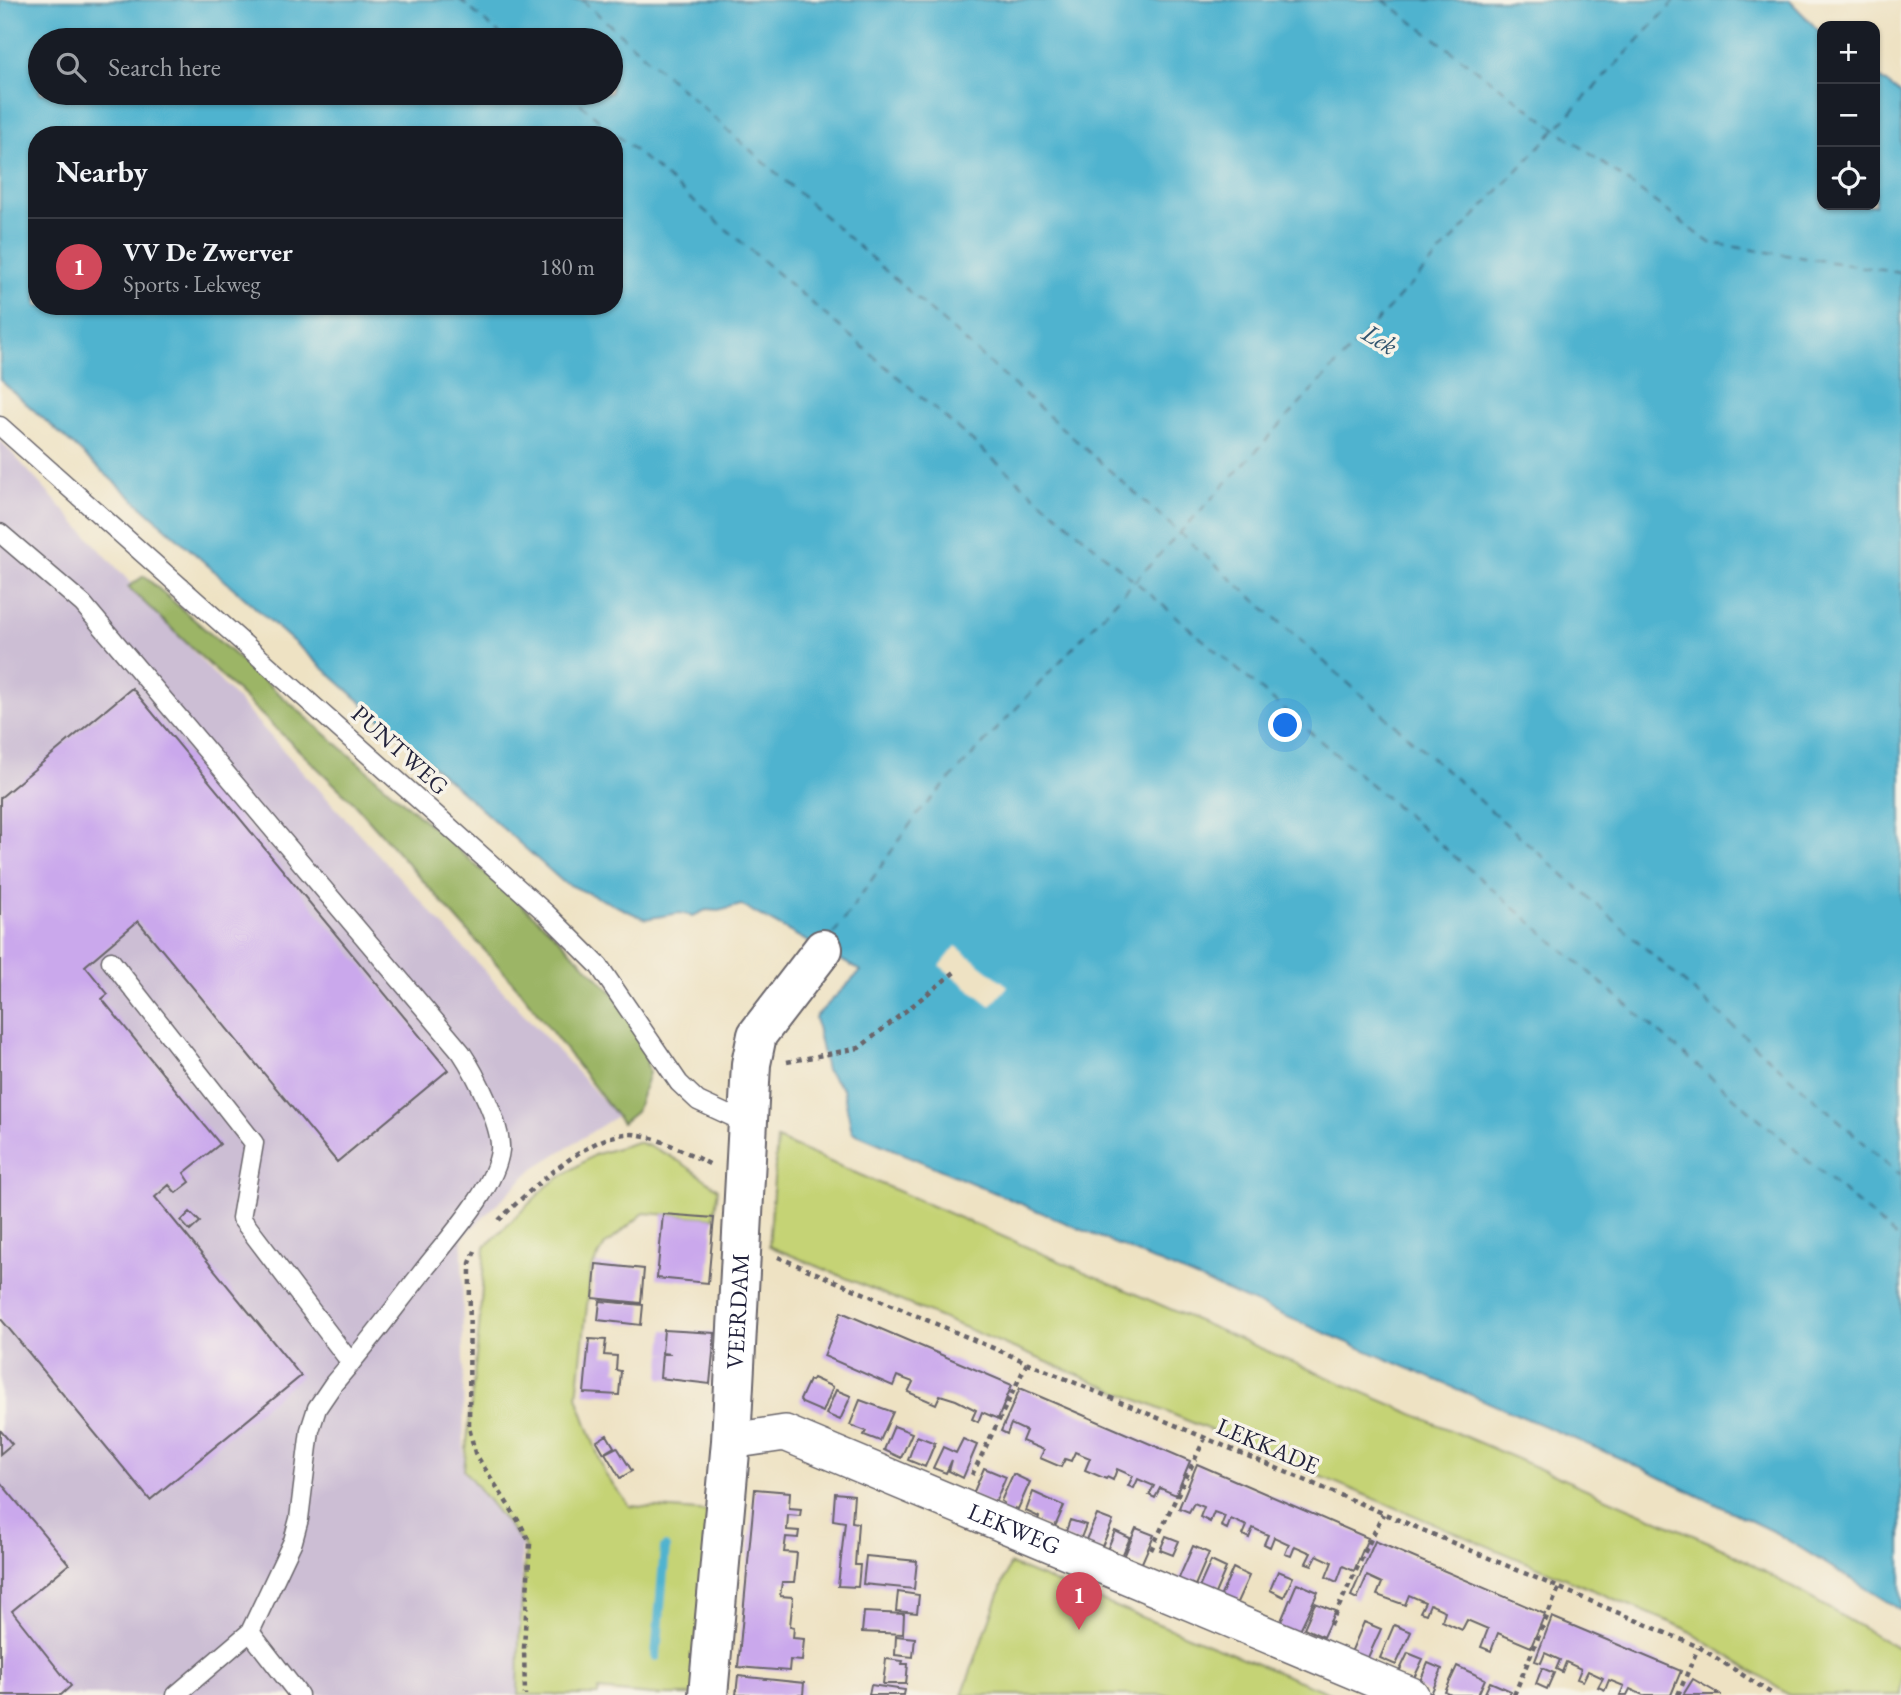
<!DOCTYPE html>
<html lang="en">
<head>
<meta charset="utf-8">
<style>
	:root { --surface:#171b24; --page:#242831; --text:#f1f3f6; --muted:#9ea1a6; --line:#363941; --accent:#d1495b }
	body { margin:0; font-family:"EB Garamond",serif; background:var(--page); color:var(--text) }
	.controls { position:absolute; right:21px; top:21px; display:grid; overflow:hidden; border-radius:14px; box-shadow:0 2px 5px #0004 }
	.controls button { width:63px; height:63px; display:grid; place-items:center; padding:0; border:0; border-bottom:2px solid var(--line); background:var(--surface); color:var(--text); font:35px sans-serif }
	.you { position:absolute; left:1286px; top:726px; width:24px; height:24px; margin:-18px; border:5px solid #fff; border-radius:50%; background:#1a73e8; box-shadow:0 0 0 10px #1a73e833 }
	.badge { display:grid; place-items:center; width:46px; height:46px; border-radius:50%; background:var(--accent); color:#fff; font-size:23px; font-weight:700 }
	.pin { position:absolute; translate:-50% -58px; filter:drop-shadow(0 2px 4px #0008) }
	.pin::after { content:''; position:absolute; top:37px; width:24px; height:21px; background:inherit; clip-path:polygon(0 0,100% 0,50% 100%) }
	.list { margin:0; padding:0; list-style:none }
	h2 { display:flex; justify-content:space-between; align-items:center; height:91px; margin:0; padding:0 28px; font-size:30px }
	h2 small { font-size:23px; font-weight:400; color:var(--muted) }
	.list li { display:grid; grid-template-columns:46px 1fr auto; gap:21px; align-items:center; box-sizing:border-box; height:98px; padding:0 28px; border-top:2px solid var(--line) }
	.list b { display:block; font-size:26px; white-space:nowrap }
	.list p { margin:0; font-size:23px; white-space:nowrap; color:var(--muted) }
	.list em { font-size:23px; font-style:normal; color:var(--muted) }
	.icon { flex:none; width:38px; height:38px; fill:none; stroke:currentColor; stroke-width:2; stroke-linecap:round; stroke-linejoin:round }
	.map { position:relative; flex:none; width:1901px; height:1695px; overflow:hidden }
	.search { position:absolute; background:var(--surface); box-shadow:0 2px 5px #0004; left:28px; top:28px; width:595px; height:77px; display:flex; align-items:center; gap:18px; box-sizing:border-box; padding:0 24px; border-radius:38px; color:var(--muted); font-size:26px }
	.panel { position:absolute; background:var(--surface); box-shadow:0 2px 5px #0004; left:28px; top:126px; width:595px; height:189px; border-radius:28px }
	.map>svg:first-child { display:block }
	.industrial { fill:#ccbed4 }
	.green { fill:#c5d375; stroke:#747a58; stroke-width:2 }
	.forest { fill:#9cb566; stroke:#5f6c50; stroke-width:2 }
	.water { fill:#50b3cf; stroke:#396a85; stroke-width:2; fill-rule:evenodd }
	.pier { fill:#eee2c3 }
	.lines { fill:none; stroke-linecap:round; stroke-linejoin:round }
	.stream { stroke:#50b3cf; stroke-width:10 }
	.ferry { stroke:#32556f; stroke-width:2; stroke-dasharray:9 7; stroke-linecap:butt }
	.building { fill:#caa8ec }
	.service-casing { stroke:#69656b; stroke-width:21 }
	.minor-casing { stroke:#69656b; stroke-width:38 }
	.tertiary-casing { stroke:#69656b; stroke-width:42 }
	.path { stroke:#69656b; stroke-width:4.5; stroke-dasharray:5 5; stroke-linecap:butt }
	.service { stroke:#fff; stroke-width:18 }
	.minor { stroke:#fff; stroke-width:35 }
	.tertiary { stroke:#fff; stroke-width:38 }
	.labels { text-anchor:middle; stroke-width:7; stroke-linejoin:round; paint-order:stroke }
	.street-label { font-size:24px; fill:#22223b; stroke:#f7f3e8 }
	.water-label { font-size:26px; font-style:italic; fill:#32556f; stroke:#f7f3e8 }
</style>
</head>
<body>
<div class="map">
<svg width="1901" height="1695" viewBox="0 0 1901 1695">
	<rect width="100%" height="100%" fill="#f7f3e8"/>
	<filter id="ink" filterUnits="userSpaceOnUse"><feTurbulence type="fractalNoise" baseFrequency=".0143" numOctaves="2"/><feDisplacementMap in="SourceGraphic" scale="14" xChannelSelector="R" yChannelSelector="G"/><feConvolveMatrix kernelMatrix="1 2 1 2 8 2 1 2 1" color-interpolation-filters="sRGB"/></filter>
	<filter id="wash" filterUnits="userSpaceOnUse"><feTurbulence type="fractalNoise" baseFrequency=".00686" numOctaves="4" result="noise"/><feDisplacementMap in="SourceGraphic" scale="28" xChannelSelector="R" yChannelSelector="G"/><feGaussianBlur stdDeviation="1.57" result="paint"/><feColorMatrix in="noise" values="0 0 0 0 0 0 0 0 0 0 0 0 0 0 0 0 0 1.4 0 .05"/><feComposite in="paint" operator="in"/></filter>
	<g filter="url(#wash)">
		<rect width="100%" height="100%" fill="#eee2c3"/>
		<path class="industrial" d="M 0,440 L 617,1116 L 534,1168 L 462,1238 L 464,1472 L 522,1537 L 519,1695 L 0,1695 Z"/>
		<path class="green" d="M 777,1139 L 1725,1549 L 1901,1650 L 1901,1695 L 1789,1695 L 1684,1628 L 769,1246 Z
			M 637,1142 C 668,1151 693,1170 718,1189 L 714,1218 L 644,1213 L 605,1245 L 591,1269 L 577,1397 L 605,1474 L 630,1506 L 712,1512 L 694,1695 L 651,1695 L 599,1690 L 598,1695 L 518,1695 L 519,1638 L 526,1548 L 464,1470 L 479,1329 L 485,1247 L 547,1186 L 594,1155 Z
			M 1010,1564 L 1334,1695 L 962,1695 Z"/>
		<path class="forest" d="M 144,576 L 548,928 L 616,996 L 643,1043 L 649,1073 L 636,1112 L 622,1123 L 519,989 L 354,803 L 128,587 Z"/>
		<path class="water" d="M 0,0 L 1789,0 L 1822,34 L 1822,205 L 1875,205 L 1875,75 L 1901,94 L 1901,1610 L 1776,1533 L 1624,1460 L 852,1132 L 843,1089 L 826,1070 L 815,1017 L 861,971 L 741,905 L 719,911 L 706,910 L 693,916 L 680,913 L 645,919 L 563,882 L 0,380 ZM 40,40 L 611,40 L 611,93 L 40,93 ZM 37,135 L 614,135 L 614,306 L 37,306 Z"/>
		<path class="pier" d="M 956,946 L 1008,986 L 991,1006 L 940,966 Z"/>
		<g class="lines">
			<path class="stream" d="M 656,1656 L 665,1548"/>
			<path class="ferry" d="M 460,0 L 507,40
				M 582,0 L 1901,1176
				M 1383,0 L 1710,243 L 1901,273
				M 568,93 L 1901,1241
				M 834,934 L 916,816 L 1676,0"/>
		</g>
		<g id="blocks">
			<path class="building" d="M 132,688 L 448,1070 L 337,1162 L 138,921 L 85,966 L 108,994 L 102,999 L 220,1144 L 184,1173 L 190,1182 L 176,1193 L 169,1185 L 155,1197 L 301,1376 L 150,1500 L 0,1318 L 0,798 Z
				M 190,1212 L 200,1222 L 190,1231 L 181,1221 Z
				M 663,1214 L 714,1218 L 708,1283 L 657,1278 Z
				M 596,1264 L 644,1269 L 641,1303 L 593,1298 Z
				M 600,1301 L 643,1305 L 641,1325 L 598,1320 Z
				M 841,1312 L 1012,1385 L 998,1419 L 982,1412 L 978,1422 L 972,1419 L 976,1410 L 956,1400 L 940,1395 L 936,1404 L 908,1392 L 913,1382 L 897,1376 L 893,1386 L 824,1356 Z
				M 664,1330 L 715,1333 L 710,1384 L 660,1378 L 662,1354 L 671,1354 L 662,1353 Z
				M 589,1339 L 606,1340 L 604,1355 L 617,1356 L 616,1370 L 621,1371 L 619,1395 L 584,1393 Z
				M 813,1378 L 833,1387 L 823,1412 L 802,1403 L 800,1400 L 809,1380 L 811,1381 Z
				M 1020,1388 L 1190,1461 L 1176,1495 L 1160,1488 L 1155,1498 L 1149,1495 L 1154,1486 L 1138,1479 L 1134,1488 L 1128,1486 L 1133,1476 L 1117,1469 L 1113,1480 L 1107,1477 L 1106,1479 L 1085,1470 L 1090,1458 L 1075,1452 L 1071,1461 L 1065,1459 L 1061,1467 L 1040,1458 L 1044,1450 L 1022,1441 L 1026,1431 L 1011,1424 L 1007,1434 L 1001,1431 Z
				M 836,1390 L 851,1396 L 840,1420 L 826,1414 Z
				M 860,1400 L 893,1412 L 880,1441 L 864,1435 L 866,1431 L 850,1425 Z
				M 894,1426 L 912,1433 L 901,1458 L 884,1450 Z
				M 0,1430 L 12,1444 L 0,1454 Z
				M 607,1435 L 614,1447 L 604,1453 L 597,1441 Z
				M 917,1436 L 935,1443 L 925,1467 L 908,1460 Z
				M 963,1439 L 977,1445 L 963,1478 L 949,1471 L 952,1460 L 946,1473 L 933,1468 L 943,1447 L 956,1453 Z
				M 617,1447 L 632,1471 L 620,1478 L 605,1453 Z
				M 1197,1464 L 1368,1538 L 1354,1571 L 1343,1566 L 1337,1582 L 1326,1577 L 1332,1562 L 1317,1555 L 1312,1565 L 1306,1563 L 1311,1553 L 1295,1546 L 1291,1556 L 1285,1554 L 1289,1544 L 1274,1537 L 1270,1547 L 1264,1544 L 1268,1535 L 1253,1528 L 1249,1538 L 1243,1535 L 1247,1526 L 1231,1519 L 1227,1529 L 1221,1526 L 1225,1516 L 1214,1512 L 1210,1522 L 1200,1517 L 1204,1507 L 1194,1503 L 1189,1512 L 1179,1508 Z
				M 984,1468 L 1006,1477 L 994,1505 L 972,1496 Z
				M 1013,1474 L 1030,1482 L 1018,1509 L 1015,1508 L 1011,1516 L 1000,1511 L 1004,1503 L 1001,1501 Z
				M 0,1482 L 69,1564 L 12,1611 L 71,1686 L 61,1695 L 0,1695 Z
				M 755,1489 L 790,1492 L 789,1508 L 801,1509 L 800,1516 L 788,1515 L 787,1530 L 799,1531 L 798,1538 L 786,1537 L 784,1552 L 797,1553 L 795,1575 L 794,1582 L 782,1582 L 780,1596 L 793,1597 L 790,1626 L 794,1627 L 793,1638 L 804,1639 L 802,1661 L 790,1660 L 789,1671 L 738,1667 Z
				M 1033,1492 L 1064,1506 L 1054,1529 L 1037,1522 L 1039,1517 L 1026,1511 Z
				M 835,1493 L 854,1495 L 852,1522 L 858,1523 L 855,1565 L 860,1565 L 858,1587 L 838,1586 L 845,1522 L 833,1520 Z
				M 1097,1515 L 1113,1521 L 1100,1551 L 1084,1544 Z
				M 1070,1520 L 1086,1525 L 1079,1543 L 1064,1537 Z
				M 1136,1528 L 1154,1535 L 1141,1565 L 1124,1557 Z
				M 1115,1531 L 1130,1538 L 1122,1556 L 1107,1550 Z
				M 1166,1536 L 1179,1541 L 1173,1555 L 1160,1550 Z
				M 1375,1541 L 1545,1614 L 1531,1647 L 1498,1633 L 1491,1651 L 1481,1647 L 1488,1629 L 1467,1620 L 1462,1630 L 1442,1621 L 1445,1611 L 1430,1604 L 1426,1614 L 1420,1612 L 1425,1602 L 1409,1595 L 1405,1605 L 1377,1595 L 1382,1583 L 1367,1576 L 1357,1599 L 1351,1596 Z
				M 1193,1546 L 1209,1553 L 1194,1588 L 1178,1580 Z
				M 866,1556 L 917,1561 L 914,1589 L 863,1584 Z
				M 1211,1561 L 1226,1568 L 1214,1596 L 1198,1590 Z
				M 1233,1568 L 1249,1576 L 1234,1609 L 1218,1602 Z
				M 1278,1571 L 1293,1577 L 1284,1597 L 1270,1590 Z
				M 1297,1583 L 1318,1592 L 1297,1636 L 1278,1628 Z
				M 898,1592 L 919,1595 L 917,1613 L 896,1611 Z
				M 1315,1603 L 1335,1611 L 1323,1637 L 1304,1628 Z
				M 864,1612 L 904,1614 L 903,1634 L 862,1632 Z
				M 1552,1617 L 1681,1671 L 1671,1695 L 1643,1695 L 1630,1689 L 1627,1695 L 1620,1695 L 1624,1686 L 1609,1680 L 1605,1690 L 1598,1687 L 1603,1678 L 1588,1671 L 1583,1681 L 1577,1679 L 1581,1669 L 1566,1662 L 1562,1672 L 1556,1669 L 1560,1660 L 1545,1653 L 1541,1663 L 1535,1661 Z
				M 1364,1622 L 1381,1629 L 1365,1664 L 1349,1657 Z
				M 1394,1625 L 1411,1632 L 1396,1665 L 1380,1658 Z
				M 896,1636 L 915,1638 L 913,1657 L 895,1655 Z
				M 1408,1653 L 1423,1659 L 1414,1678 L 1399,1672 Z
				M 886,1659 L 903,1661 L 902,1664 L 908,1664 L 906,1684 L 883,1684 Z
				M 1428,1663 L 1442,1669 L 1431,1694 L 1417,1688 Z
				M 1457,1666 L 1485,1679 L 1478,1695 L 1451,1695 L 1445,1692 Z
				M 1542,1668 L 1554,1673 L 1547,1689 L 1536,1684 Z
				M 738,1676 L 804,1683 L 803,1695 L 736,1695 Z
				M 1693,1679 L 1714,1691 L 1720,1695 L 1683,1695 Z
				M 1490,1682 L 1511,1691 L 1509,1695 L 1484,1695 Z
				M 871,1685 L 905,1690 L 904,1695 L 869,1695 Z"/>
		</g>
	</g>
	<g filter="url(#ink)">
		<use href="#blocks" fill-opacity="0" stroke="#69656b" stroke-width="2"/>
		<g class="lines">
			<defs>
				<path id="service" d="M 0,426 L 547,914 L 599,966 L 679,1083 L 698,1101 L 748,1124
					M 0,533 L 83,604 L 461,1052 C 475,1073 502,1126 500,1150 C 496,1189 444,1243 420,1275 C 392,1311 364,1349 334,1383 L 317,1408 L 310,1430 L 299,1519 L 293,1541 L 250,1632 L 299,1695
					M 111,961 L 254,1143 L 241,1218 L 351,1363
					M 176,1695 L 250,1632"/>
				<g id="minor">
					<path id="s1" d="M 731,1441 L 785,1433 L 1411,1695"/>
				</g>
				<g id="tertiary">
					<path id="s2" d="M 708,1695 L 731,1441 L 751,1064 L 757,1035 L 823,949"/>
				</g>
			</defs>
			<use href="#service" class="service-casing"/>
			<use href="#minor" class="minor-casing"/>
			<use href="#tertiary" class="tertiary-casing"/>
			<path class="path" d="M 787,1062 L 859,1048 L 956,971
				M 499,1220 C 528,1192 585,1137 626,1134 C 650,1132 690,1154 711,1165
				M 475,1251 L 470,1263 L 469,1427 L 475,1453 L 521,1525 L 530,1543 L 524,1648 L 525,1695
				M 778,1257 L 1699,1647 L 1774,1695
				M 972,1475 L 1027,1363
				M 1151,1550 L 1205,1438
				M 1330,1625 L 1383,1514
				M 1514,1695 L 1559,1588
				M 1678,1695 L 1698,1648"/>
			<use href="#service" class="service"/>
			<use href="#minor" class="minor"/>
			<use href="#tertiary" class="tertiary"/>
		</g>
	</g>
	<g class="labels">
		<g class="street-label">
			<text transform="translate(400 750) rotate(42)" y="8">PUNTWEG</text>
			<text dy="8" stroke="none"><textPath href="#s2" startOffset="385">VEERDAM</textPath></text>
			<text transform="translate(1268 1446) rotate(23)" y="8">LEKKADE</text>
			<text dy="8" stroke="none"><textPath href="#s1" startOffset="303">LEKWEG</textPath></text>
		</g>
		<g class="water-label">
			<text transform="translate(1380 339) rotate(31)" y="9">Lek</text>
		</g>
	</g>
</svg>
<div class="controls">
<button>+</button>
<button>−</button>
<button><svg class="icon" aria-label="locate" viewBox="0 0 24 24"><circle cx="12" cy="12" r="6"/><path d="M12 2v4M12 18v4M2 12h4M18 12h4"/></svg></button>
</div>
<div class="you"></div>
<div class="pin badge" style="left:1079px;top:1630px">1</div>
<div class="search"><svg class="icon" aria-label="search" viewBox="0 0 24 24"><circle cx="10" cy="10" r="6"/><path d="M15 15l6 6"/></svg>Search here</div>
<section class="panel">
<h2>Nearby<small></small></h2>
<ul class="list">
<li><span class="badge">1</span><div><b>VV De Zwerver</b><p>Sports · Lekweg</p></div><em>180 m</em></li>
</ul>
</section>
</div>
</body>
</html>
